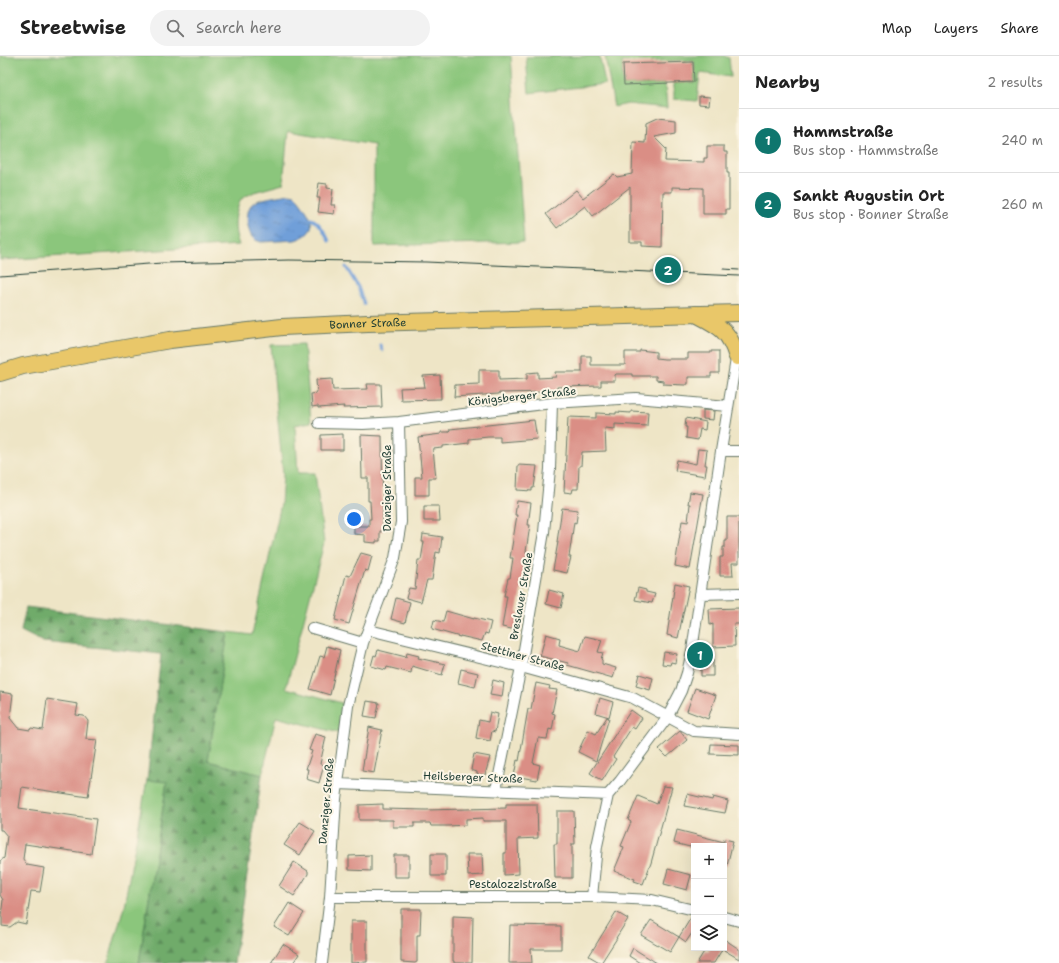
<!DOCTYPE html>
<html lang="en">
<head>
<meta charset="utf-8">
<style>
	:root { --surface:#fff; --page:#f2f2f2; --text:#222; --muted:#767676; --line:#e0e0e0; --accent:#0f766e }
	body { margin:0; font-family:"Shantell Sans",sans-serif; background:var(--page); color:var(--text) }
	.controls { position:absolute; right:12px; bottom:12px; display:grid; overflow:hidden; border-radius:0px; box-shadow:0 4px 16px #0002 }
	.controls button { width:36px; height:36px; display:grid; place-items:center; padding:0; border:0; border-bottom:1px solid var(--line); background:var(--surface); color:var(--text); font:20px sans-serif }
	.you { position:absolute; left:354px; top:463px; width:14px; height:14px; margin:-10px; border:3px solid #fff; border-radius:50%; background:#1a73e8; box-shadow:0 0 0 6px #1a73e833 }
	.badge { display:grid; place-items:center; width:26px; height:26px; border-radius:50%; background:var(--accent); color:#fff; font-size:13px; font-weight:700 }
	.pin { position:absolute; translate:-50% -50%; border:2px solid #fff; box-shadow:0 1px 4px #0006 }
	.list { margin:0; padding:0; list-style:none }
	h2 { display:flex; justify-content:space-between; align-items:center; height:52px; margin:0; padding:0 16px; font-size:17px }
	h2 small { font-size:13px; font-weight:400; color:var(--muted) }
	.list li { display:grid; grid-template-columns:26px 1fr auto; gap:12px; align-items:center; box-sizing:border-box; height:64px; padding:0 16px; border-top:1px solid var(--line) }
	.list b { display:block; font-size:15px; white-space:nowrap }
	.list p { margin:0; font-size:13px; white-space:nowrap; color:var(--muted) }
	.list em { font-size:13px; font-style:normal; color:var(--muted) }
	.icon { flex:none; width:22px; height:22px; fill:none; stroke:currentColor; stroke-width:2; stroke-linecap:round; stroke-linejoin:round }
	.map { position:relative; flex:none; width:739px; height:907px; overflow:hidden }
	header { display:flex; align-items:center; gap:24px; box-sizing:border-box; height:56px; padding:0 20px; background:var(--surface); border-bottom:1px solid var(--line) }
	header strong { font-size:19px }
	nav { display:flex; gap:22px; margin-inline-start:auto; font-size:14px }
	.search { width:280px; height:36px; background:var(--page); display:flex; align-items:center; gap:10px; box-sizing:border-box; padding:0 14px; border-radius:22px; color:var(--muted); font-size:15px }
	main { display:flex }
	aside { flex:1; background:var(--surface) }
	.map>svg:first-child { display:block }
	.grass { fill:#8bc67b; stroke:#558258 }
	.forest { fill:url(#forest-firs); stroke:#487450 }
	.water { fill:url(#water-ripples); stroke:#486e86 }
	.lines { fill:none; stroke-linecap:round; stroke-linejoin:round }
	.stream { stroke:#709fd9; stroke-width:3 }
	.building { fill:#da8e85 }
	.street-casing { stroke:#677867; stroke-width:12 }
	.primary-casing { stroke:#677867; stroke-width:18 }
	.street { stroke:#fff; stroke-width:10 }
	.primary { stroke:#e9c769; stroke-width:16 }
	.tram { stroke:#1f3d34; stroke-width:1 }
	.labels { text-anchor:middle; stroke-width:4; stroke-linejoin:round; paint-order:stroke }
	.street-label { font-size:11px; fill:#1f3d34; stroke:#fcf5e5 }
</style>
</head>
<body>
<header>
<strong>Streetwise</strong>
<div class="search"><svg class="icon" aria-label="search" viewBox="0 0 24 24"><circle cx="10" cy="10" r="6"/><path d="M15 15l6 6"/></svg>Search here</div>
<nav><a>Map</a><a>Layers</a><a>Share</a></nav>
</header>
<main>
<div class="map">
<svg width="739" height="907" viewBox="0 0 739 907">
	<defs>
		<pattern id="forest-firs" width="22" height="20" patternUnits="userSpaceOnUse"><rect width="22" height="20" fill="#70ab6b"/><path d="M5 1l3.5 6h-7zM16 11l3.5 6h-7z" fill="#5b8c59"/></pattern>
		<pattern id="water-ripples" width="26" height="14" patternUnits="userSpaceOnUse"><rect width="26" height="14" fill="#709fd9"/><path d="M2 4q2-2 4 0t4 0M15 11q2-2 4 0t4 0" fill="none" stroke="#5b83b1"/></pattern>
	</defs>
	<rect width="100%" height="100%" fill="#fcf5e5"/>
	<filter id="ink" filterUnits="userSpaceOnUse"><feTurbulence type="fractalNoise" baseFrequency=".025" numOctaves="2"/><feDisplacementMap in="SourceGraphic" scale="8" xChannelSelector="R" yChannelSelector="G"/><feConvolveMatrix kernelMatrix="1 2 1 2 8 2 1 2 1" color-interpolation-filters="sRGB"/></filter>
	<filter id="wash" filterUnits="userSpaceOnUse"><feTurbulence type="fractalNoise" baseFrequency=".012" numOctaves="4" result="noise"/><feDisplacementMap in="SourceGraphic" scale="16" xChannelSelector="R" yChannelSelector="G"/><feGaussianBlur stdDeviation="0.9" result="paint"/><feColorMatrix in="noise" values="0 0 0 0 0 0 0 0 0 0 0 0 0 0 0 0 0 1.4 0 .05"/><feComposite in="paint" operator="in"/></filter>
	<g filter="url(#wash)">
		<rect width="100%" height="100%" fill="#eee5c6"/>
		<path class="grass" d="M 0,0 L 511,0 L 524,186 L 374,190 L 374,89 L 288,75 L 283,128 L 254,136 L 241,143 C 234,158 233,173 239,189 L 0,204 Z
			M 599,0 L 600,2 L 605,28 L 529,37 L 526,1 Z
			M 605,0 L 724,0 L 729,2 L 731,21 L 700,17 L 697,45 L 674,43 L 674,27 L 695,26 L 694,4 L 622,6 L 623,29 L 665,28 L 667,52 L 628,48 L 614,51 Z
			M 304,288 L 311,366 L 295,369 L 298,417 L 315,417 L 324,487 L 286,632 L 342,647 L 339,677 L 276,661 L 262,719 L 208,705 L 228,576 L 252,579 L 281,448 L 283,419 L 271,289 Z
			M 147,724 L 167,725 L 139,907 L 108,907 L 124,850 Z"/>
		<path class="forest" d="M 26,551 L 228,576 L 208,705 L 262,719 L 234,907 L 139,907 L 167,726 L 147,724 L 161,598 L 43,586 L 21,575 Z"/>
		<path class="water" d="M 289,138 L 295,139 C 307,155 325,175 295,184 L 261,186 C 258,185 254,184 252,181 C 247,174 245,154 252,148 C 258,142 280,140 289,138 Z"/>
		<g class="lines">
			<path class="stream" d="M 311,163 C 320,166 325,177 329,185
				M 346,211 L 358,231 L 364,248
				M 380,289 L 382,294"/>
		</g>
		<g id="blocks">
			<path class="building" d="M 693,6 L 694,26 L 624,29 L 623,8 Z
				M 699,40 L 710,41 L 709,49 L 699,48 Z
				M 657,62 L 676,64 L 676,77 L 654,81 L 666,93 L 665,105 L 704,106 L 704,102 L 707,102 L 707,90 L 724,90 L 724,96 L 727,96 L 727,117 L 729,117 L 729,153 L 726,153 L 726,158 L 703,158 L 703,132 L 672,131 L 672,136 L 663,136 L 662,191 L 642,190 L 642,186 L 630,186 L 630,131 L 593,160 L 585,150 L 557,172 L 546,158 L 576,134 L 583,142 L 614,118 L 617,121 L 632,118 L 633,86 L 645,87 L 646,67 Z
				M 319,127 L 327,128 L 327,132 L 333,133 L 331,149 L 335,149 L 334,158 L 318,156 L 320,142 L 317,142 Z
				M 640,294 L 656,296 L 656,302 L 664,303 L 688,303 L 688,297 L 711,297 L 711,295 L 719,295 L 719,317 L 711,317 L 711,321 L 688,321 L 688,328 L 685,329 L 663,328 L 663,325 L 656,324 L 656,320 L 632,320 L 632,318 L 616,318 L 615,319 L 615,325 L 601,325 L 601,330 L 557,331 L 557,336 L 499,337 L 499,338 L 454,341 L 455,329 L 479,328 L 479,314 L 499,314 L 499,324 L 527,323 L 527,317 L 538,316 L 538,322 L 556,321 L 555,316 L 582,316 L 582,300 L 591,300 L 591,309 L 625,309 L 625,296 L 640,296 Z
				M 440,319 L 441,343 L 401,344 L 400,332 L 425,331 L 423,320 Z
				M 332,323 L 333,334 L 368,333 L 367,328 L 381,328 L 382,351 L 343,352 L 344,350 L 318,352 L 318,350 L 312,351 L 311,338 L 317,337 L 316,324 Z
				M 703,354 L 714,355 L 713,364 L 703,363 Z
				M 631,355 L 648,356 L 647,370 L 615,368 L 615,373 L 605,372 L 606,395 L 582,396 L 581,410 L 579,410 L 578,433 L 573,433 L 572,437 L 564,436 L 568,361 L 596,362 L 596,357 L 616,358 L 616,356 L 631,357 Z
				M 686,362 L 706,366 L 705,374 L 700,373 L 698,384 L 686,382 L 687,371 L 685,371 Z
				M 534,364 L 537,383 L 500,386 L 500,381 L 488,381 L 469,383 L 469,387 L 443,390 L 443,392 L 433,393 L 436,422 L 429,422 L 429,439 L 415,439 L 415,421 L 422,421 L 418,381 L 441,378 L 441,376 L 449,376 L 450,373 Z
				M 343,378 L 343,394 L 321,394 L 321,379 Z
				M 361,379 L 382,380 L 383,475 L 380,475 L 380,485 L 376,485 L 376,487 L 365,486 L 365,479 L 354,478 L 354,470 L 369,470 L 369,463 L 371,463 L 370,445 L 368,445 L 368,422 L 362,422 Z
				M 698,393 L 707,394 L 705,409 L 707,409 L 705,420 L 675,415 L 677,404 L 696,408 Z
				M 518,409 L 537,410 L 534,432 L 532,432 L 532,435 L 517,434 Z
				M 690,436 L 703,438 L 690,513 L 675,510 L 682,465 L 688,466 L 690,448 L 688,448 Z
				M 517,445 L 531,447 L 528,469 L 530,469 L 526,496 L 527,497 L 523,525 L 517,556 L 519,556 L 516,574 L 502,571 L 507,540 L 504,540 L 508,522 L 510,522 L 513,502 L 510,502 L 517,459 L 515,459 Z
				M 424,450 L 439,450 L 440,465 L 424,465 Z
				M 562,452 L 578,454 L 576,467 L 574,466 L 569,501 L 571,501 L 567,517 L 553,514 L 558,486 L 557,486 Z
				M 727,461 L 739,461 L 739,507 L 732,507 L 733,520 L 720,520 L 720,501 L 723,501 L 723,491 L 725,491 L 725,485 L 727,485 Z
				M 423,478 L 442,481 L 440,497 L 436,496 L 432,524 L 427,524 L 421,546 L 406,542 L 409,532 L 415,533 L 418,504 L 421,504 L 424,486 L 422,486 Z
				M 361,497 L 372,500 L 368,515 L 365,514 L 349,568 L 335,564 L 346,519 L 350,520 Z
				M 675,527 L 689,530 L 678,582 L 667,579 Z
				M 638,532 L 646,534 L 646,536 L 655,538 L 652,547 L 635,544 Z
				M 549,534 L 564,538 L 561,552 L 546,548 Z
				M 396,542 L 410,546 L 405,567 L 391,563 Z
				M 739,552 L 739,568 L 734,568 L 735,590 L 713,591 L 713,568 L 710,569 L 709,553 Z
				M 446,555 L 474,563 L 474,562 L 491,566 L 488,578 L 485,577 L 482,585 L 460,580 L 460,581 L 432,573 L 434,564 L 443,566 Z
				M 546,578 L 560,582 L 559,589 L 580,595 L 585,580 L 602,584 L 598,596 L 603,597 L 601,603 L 602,604 L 602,608 L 616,612 L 613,622 L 567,609 L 568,607 L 540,600 Z
				M 327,590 L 340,594 L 330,639 L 310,633 L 320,600 L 324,601 Z
				M 378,594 L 406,601 L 407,597 L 419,600 L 418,602 L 445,608 L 442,619 L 412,610 L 411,617 L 387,611 L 386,614 L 371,610 L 374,599 L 376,600 Z
				M 701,595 L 713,595 L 713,620 L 701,620 Z
				M 664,596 L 677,598 L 675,607 L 671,606 L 670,609 L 662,608 Z
				M 461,613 L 478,617 L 475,631 L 458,627 Z
				M 639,618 L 653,622 L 650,634 L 636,630 Z
				M 493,624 L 504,627 L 502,641 L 490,639 Z
				M 536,627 L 550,630 L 549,633 L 557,634 L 552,657 L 555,658 L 552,674 L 549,673 L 547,683 L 538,682 L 533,707 L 540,709 L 537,724 L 514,720 L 517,704 L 519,705 L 528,653 L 531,653 Z
				M 695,632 L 716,639 L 708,663 L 687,655 Z
				M 0,636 L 13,638 L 10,662 L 18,672 L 30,674 L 31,672 L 43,674 L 47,643 L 78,648 L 76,659 L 84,660 L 88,665 L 86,683 L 97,684 L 88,741 L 22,731 L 19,752 L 96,763 L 91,798 L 25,788 L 23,803 L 27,809 L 44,812 L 40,836 L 31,835 L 26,868 L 17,866 L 10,871 L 2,870 L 2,862 L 1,860 L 3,844 L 0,839 L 0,805 L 4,802 L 7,780 L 2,774 L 0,774 Z
				M 600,642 L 613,646 L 609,661 L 596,657 Z
				M 367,645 L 379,647 L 376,662 L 364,660 Z
				M 631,654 L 642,662 L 635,673 L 632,671 L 613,701 L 616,703 L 602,725 L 590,717 Z
				M 490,656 L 498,658 L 495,676 L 492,675 L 490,685 L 476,682 L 479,664 L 488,666 Z
				M 607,661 L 609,662 L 596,705 L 578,696 L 588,674 L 596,678 Z
				M 369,671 L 382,674 L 374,717 L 362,715 Z
				M 680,675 L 687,684 L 667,701 L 659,693 Z
				M 315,678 L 326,681 L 320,708 L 324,709 L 319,727 L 306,723 L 308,713 L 306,713 L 312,695 L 309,694 Z
				M 711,688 L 739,689 L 739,699 L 710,698 Z
				M 474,698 L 490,701 L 485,719 L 477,718 L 477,716 L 471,714 Z
				M 663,730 L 672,731 L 651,807 L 643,828 L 634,825 L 635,823 L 614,815 L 624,791 L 621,790 L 631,766 L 628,764 L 638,740 L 657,748 Z
				M 687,738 L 712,744 L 713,741 L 728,745 L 725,757 L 684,750 Z
				M 383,748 L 383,753 L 426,754 L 506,752 L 506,748 L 537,748 L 538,782 L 518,783 L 519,818 L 504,819 L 504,797 L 506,797 L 506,765 L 483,765 L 483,762 L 466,763 L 466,769 L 448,770 L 431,770 L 430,767 L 414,767 L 414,771 L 393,771 L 393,764 L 359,764 L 359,749 Z
				M 557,755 L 574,755 L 575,788 L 572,788 L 572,822 L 555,822 L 554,788 L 557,788 Z
				M 300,766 L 315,775 L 300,799 L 284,789 Z
				M 677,774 L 724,786 L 724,783 L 733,785 L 727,810 L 724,809 L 724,790 L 690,790 L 690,791 L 674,787 Z
				M 431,798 L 446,798 L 446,820 L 431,820 Z
				M 467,798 L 482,798 L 483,819 L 468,820 Z
				M 371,799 L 371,815 L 349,814 L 349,800 Z
				M 394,799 L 409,799 L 409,821 L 394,821 Z
				M 294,806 L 308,815 L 308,818 L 294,840 L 279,830 Z
				M 668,813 L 691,819 L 687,834 L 664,828 Z
				M 289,847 L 304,857 L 289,880 L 274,871 Z
				M 401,853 L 421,853 L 420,879 L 417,879 L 417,906 L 415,907 L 401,906 Z
				M 616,856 L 628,863 L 616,882 L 617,882 L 601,907 L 589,900 Z
				M 453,860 L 473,861 L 472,907 L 454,907 L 454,905 L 453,905 Z
				M 692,860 L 694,860 L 694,874 L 686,886 L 679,881 Z
				M 651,864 L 679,881 L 670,896 L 641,879 Z
				M 351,865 L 367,865 L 367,906 L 351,907 Z
				M 510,869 L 561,870 L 561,893 L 531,893 L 532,907 L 509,907 Z
				M 724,883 L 739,893 L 739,903 L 724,894 Z
				M 283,888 L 299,898 L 293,907 L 271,907 Z
				M 633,892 L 639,896 L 657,907 L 640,907 L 629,900 Z
				M 710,892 L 723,892 L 714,907 L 697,907 L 705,894 L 708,895 Z"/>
		</g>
	</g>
	<g filter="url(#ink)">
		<use href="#blocks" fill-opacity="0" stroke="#677867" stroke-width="1"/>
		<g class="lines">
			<defs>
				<path id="street" d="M 319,367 L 363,368 L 399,366 L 552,347 L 636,342 L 728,350
					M 721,395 L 739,395
					M 700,538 L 739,537
					M 312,572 L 363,587
					M 369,574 L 521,611 L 633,642 L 694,675 L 739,678
					M 338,728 L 608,739
					M 496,734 L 521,611 L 544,476 L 550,413 L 552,347
					M 330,841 L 592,841 L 652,844 L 694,854
					M 592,841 L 597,790 L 608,739 L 620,725 L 667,662 L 681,635 L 687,617 L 692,595 L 721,395 L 737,297
					M 724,861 L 739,865
					M 322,907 L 330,841 L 336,743 L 348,650 L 363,587 L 395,502 L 401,466 L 399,366"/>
				<g id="primary">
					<path d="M 696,258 C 719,270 729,274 737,301"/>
					<path id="s1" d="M 0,317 L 23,310 L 170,284 L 282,271 L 368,267 L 739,257"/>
				</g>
			</defs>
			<use href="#street" class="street-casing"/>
			<use href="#primary" class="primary-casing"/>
			<use href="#street" class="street"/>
			<use href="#primary" class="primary"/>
			<path class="tram" d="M 723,213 L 739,214
				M 0,219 L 162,207 L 289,204 L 426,206 L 739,220"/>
		</g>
	</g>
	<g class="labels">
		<g class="street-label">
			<text dy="4" stroke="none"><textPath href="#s1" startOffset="372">Bonner Straße</textPath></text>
			<text transform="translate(522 340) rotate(-6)" y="4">Königsberger Straße</text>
			<text transform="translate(387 432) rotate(-90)" y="4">Danziger Straße</text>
			<text transform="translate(521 540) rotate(-80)" y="4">Breslauer Straße</text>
			<text transform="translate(523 600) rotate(15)" y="4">Stettiner Straße</text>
			<text transform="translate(473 721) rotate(2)" y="4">Heilsberger Straße</text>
			<text transform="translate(326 745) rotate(-85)" y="4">Danziger Straße</text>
			<text x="513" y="832">Pestalozzistraße</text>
		</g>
	</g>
</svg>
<div class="controls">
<button>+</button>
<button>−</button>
<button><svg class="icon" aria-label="layers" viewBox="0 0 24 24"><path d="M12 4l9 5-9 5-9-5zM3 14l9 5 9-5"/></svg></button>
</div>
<div class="you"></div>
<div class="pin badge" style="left:700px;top:599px">1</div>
<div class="pin badge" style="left:668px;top:214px">2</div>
</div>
<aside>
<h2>Nearby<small>2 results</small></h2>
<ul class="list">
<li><span class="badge">1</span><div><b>Hammstraße</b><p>Bus stop · Hammstraße</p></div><em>240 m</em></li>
<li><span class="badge">2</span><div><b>Sankt Augustin Ort</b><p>Bus stop · Bonner Straße</p></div><em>260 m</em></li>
</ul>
</aside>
</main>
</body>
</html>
